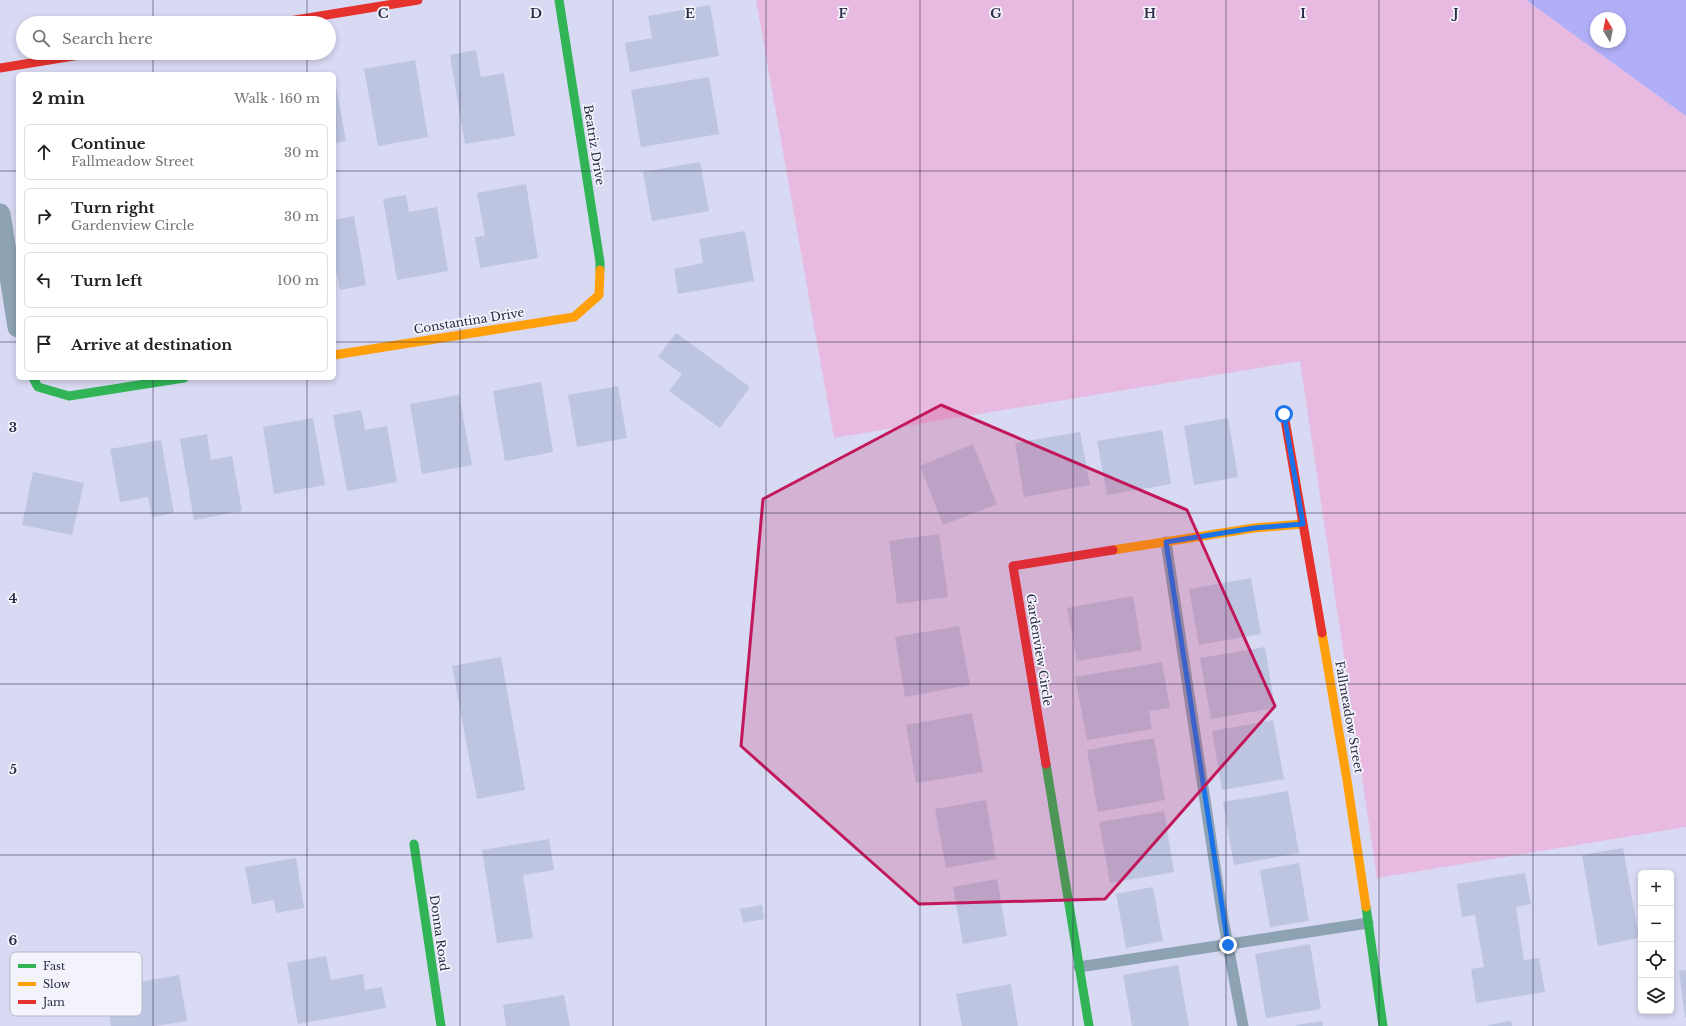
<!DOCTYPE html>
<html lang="en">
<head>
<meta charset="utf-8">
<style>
	:root { --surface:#fff; --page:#f2f2f2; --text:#202124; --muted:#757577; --line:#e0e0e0 }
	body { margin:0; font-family:"Libre Baskerville",serif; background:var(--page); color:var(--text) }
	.controls { position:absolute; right:12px; bottom:12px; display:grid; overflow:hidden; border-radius:6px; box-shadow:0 2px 6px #0003 }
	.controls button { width:36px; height:36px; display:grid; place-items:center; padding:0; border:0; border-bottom:1px solid var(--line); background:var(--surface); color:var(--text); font:20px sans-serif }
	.compass { position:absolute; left:1590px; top:12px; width:36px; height:36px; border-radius:50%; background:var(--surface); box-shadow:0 2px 6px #0003; rotate:350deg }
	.stop { position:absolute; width:12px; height:12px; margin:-9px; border:3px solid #1a73e8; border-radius:50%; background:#fff }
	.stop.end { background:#1a73e8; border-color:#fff; box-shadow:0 1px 4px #0008 }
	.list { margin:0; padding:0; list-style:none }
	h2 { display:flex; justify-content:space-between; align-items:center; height:52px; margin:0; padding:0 16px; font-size:17px }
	h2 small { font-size:13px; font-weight:400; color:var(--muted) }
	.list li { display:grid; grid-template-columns:26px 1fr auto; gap:12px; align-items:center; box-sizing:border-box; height:56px; margin:0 8px 8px; padding:0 8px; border:1px solid var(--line); border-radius:6px }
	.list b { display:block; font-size:15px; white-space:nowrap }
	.list p { margin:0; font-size:13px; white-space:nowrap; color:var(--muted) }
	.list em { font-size:13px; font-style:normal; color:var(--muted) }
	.icon { flex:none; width:22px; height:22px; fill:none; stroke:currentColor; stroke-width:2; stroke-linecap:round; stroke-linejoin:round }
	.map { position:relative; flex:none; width:1686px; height:1026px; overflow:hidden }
	.search { position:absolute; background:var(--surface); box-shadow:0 2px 6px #0003; left:16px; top:16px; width:320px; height:44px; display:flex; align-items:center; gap:10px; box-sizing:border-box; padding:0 14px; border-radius:22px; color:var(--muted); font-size:15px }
	.panel { position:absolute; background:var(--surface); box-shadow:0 2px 6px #0003; left:16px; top:72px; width:320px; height:308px; border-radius:6px }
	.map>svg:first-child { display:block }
	.green { fill:#e8bae1 }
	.water { fill:#b0aff8; fill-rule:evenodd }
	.building { fill:#bdc5e1 }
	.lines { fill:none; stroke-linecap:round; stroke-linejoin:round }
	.lane { stroke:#8da2b3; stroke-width:11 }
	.street { stroke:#8da2b3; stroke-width:21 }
	.fast { stroke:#30b455; stroke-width:9 }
	.slow { stroke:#ff9f0a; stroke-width:9 }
	.jam { stroke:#e5322d; stroke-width:9 }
	.route { stroke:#1a73e8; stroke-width:5 }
	.marked { fill:#c2185b; fill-opacity:0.2; stroke:#c2185b; stroke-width:3; stroke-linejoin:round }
	.grid { fill:none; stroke:#2b2a47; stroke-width:1; stroke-opacity:0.55 }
	.labels { text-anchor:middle; stroke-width:3.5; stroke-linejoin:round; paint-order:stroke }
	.street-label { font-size:12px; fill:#2b2a47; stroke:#f3f4fb }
	.key { fill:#f3f4fb; stroke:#b7b7c5; stroke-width:1 }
	.key-label { font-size:11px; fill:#2b2a47 }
	.grid-label { font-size:13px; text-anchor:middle; font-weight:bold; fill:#2b2a47; stroke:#f3f4fb; stroke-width:3.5; stroke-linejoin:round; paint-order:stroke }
</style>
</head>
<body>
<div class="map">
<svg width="1686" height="1026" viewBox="0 0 1686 1026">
	<rect width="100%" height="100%" fill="#d8d9f2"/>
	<path class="green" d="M 756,0 L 1526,0 L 1686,116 L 1686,827 L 1377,878 L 1300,361 L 834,438 Z"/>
	<path class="water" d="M 1526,0 L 1686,0 L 1686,116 ZM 1596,18 L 1620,18 L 1620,42 L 1596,42 Z"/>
	<path class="building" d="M 710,5 L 719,56 L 630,72 L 625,43 L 652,38 L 648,16 Z
		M 476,50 L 481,77 L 504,73 L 515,136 L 465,144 L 450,55 Z
		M 415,60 L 428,137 L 378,146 L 364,69 Z
		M 709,77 L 719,134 L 641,147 L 631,90 Z
		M 334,86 L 336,86 L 346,141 L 334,143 Z
		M 700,162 L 709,211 L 652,221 L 643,172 Z
		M 526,184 L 538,258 L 480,268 L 475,237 L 485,236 L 477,193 Z
		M 406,195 L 409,212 L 437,207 L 448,271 L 397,280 L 383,199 Z
		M 354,216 L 366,285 L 340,290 L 337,274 L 334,274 L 334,220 Z
		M 745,231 L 754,281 L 678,294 L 674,269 L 703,263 L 699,239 Z
		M 676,333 L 750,387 L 720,428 L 669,391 L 682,374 L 658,357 Z
		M 541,382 L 553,452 L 505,461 L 493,391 Z
		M 618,386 L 627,438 L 577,447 L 568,395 Z
		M 459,395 L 472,465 L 422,474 L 410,404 Z
		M 361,410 L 365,430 L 387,426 L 397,482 L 347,491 L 333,415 Z
		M 313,418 L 325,485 L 274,494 L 263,427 Z
		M 1228,418 L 1238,477 L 1194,485 L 1184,426 Z
		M 1162,430 L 1171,484 L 1107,495 L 1097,441 Z
		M 1080,432 L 1090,485 L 1024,497 L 1015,443 Z
		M 207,434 L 211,460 L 232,456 L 242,511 L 194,520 L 180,439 Z
		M 161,440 L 174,513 L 152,517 L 148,497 L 120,502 L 110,449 Z
		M 973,444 L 997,504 L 943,525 L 920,466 Z
		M 33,472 L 84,483 L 72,535 L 22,525 Z
		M 939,534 L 948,597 L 897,604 L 889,541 Z
		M 1251,578 L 1261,634 L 1199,645 L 1189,589 Z
		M 1133,596 L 1142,650 L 1077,661 L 1067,608 Z
		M 959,626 L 970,685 L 905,697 L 895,637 Z
		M 1265,647 L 1275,708 L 1211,719 L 1200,658 Z
		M 501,657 L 525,790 L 477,799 L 452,666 Z
		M 1162,662 L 1170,708 L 1149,711 L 1152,729 L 1087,740 L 1075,677 Z
		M 972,713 L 983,772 L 916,783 L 906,725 Z
		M 1273,720 L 1284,779 L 1222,790 L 1212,731 Z
		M 1154,738 L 1165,800 L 1098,812 L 1087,750 Z
		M 1288,791 L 1299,853 L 1234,865 L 1223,802 Z
		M 986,800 L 996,859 L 946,868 L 935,809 Z
		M 1164,811 L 1174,872 L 1110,883 L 1099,822 Z
		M 549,839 L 554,870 L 523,875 L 533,938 L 497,943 L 482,850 Z
		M 1623,848 L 1639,938 L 1598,946 L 1582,855 Z
		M 296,858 L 304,908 L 276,913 L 274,900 L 252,904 L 245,867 Z
		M 1299,863 L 1309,921 L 1270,927 L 1260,870 Z
		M 1525,873 L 1531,904 L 1516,907 L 1524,960 L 1539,958 L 1545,992 L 1476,1003 L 1471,969 L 1484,967 L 1475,915 L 1462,917 L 1457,884 Z
		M 997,879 L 1007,936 L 963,944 L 953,887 Z
		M 1153,887 L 1163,941 L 1126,948 L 1116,894 Z
		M 762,905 L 764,919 L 743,923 L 740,909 Z
		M 1310,944 L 1321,1009 L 1266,1018 L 1255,954 Z
		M 326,956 L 331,980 L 363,974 L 365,990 L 382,987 L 386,1008 L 298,1024 L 287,963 Z
		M 1178,965 L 1189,1026 L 1132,1026 L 1123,975 Z
		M 1686,970 L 1686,1017 L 1685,1017 L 1679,971 Z
		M 179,975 L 187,1021 L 155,1026 L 111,1026 L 105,988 Z
		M 1011,984 L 1018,1026 L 962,1026 L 956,994 Z
		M 564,995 L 570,1026 L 506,1026 L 503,1005 Z
		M 1322,1021 L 1323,1026 L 1296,1026 L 1296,1025 Z
		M 1511,1021 L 1512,1026 L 1488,1026 L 1488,1025 Z"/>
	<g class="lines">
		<path class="lane" d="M 1166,542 L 1223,919 L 1243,1026
			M 1079,967 L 1368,923"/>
		<path class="street" d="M 0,214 L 18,327"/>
		<path class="fast" d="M 559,0 L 600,262 L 600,270
			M 33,378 L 38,387 L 69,396 L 184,378
			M 1046,764 L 1089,1026
			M 414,844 L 441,1026
			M 1366,907 L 1383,1026"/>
		<path class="slow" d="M 334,355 L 574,317 L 599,295 L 600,270
			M 1113,550 L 1254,528 L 1303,524
			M 1322,633 L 1347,780 L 1366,907"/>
		<path class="jam" d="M 277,23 L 418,0
			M 0,68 L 92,53
			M 1284,414 L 1322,633
			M 1046,764 L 1013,566 L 1113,550"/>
	</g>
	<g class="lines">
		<path class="route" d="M 1228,945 L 1166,542 L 1254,528 L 1303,524 L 1284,414"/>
	</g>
	<path class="marked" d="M 941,405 L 1187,510 L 1275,706 L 1105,899 L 919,904 L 741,746 L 763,499 Z"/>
	<path class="grid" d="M 153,0 L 153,23M 307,0 L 307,23M 460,0 L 460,1026M 613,0 L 613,1026M 766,0 L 766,1026M 920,0 L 920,1026M 1073,0 L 1073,1026M 1226,0 L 1226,1026M 1379,0 L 1379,1026M 1533,0 L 1533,1026M 153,53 L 153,74M 307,53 L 307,74M 0,171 L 18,171M 334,171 L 1686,171M 0,342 L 18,342M 334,342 L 1686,342M 153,378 L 153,1026M 307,378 L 307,1026M 0,513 L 1686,513M 0,684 L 1686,684M 0,855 L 1686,855"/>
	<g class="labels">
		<g class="street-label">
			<text transform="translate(594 145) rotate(81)" y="4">Beatriz Drive</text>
			<text transform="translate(469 321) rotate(-9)" y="4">Constantina Drive</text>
			<text transform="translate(1039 650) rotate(81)" y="4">Gardenview Circle</text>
			<text transform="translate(1349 717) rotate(80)" y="4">Fallmeadow Street</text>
			<text transform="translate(439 933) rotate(82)" y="4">Donna Road</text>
		</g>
	</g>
	<rect x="10" y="952" width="132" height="64" rx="6" class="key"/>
	<rect x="18" y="964" width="18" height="4" fill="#30b455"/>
	<rect x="18" y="982" width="18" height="4" fill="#ff9f0a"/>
	<rect x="18" y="1000" width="18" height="4" fill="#e5322d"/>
	<g class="key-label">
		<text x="43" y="970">Fast</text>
		<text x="43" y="988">Slow</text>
		<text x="43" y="1006">Jam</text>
	</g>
	<g class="grid-label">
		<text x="383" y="18">C</text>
		<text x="536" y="18">D</text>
		<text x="690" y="18">E</text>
		<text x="843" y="18">F</text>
		<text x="996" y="18">G</text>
		<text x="1150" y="18">H</text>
		<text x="1303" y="18">I</text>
		<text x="1456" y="18">J</text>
		<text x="13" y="432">3</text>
		<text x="13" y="603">4</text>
		<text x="13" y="774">5</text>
		<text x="13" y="945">6</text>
	</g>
</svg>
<div class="controls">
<button>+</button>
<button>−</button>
<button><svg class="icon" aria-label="locate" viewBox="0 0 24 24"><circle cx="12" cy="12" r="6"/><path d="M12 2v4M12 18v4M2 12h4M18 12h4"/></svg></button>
<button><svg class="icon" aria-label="layers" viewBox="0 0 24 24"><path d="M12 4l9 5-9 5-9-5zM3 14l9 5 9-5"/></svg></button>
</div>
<svg class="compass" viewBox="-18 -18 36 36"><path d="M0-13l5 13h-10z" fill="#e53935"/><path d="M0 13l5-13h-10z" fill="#757577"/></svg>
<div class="stop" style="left:1284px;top:414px"></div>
<div class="stop end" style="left:1228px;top:945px"></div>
<div class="search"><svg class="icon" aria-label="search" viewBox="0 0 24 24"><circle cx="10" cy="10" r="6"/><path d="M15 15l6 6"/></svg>Search here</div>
<section class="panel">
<h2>2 min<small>Walk · 160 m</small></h2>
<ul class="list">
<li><svg class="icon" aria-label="ahead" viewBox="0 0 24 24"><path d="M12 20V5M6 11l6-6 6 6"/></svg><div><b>Continue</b><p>Fallmeadow Street</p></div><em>30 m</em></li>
<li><svg class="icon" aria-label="right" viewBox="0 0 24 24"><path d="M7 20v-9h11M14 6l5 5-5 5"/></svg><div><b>Turn right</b><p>Gardenview Circle</p></div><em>30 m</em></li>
<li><svg class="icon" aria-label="left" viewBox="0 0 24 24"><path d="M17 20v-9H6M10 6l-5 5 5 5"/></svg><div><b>Turn left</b></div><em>100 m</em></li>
<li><svg class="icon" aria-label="arrive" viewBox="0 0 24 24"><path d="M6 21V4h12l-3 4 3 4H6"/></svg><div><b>Arrive at destination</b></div></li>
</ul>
</section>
</div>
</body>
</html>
